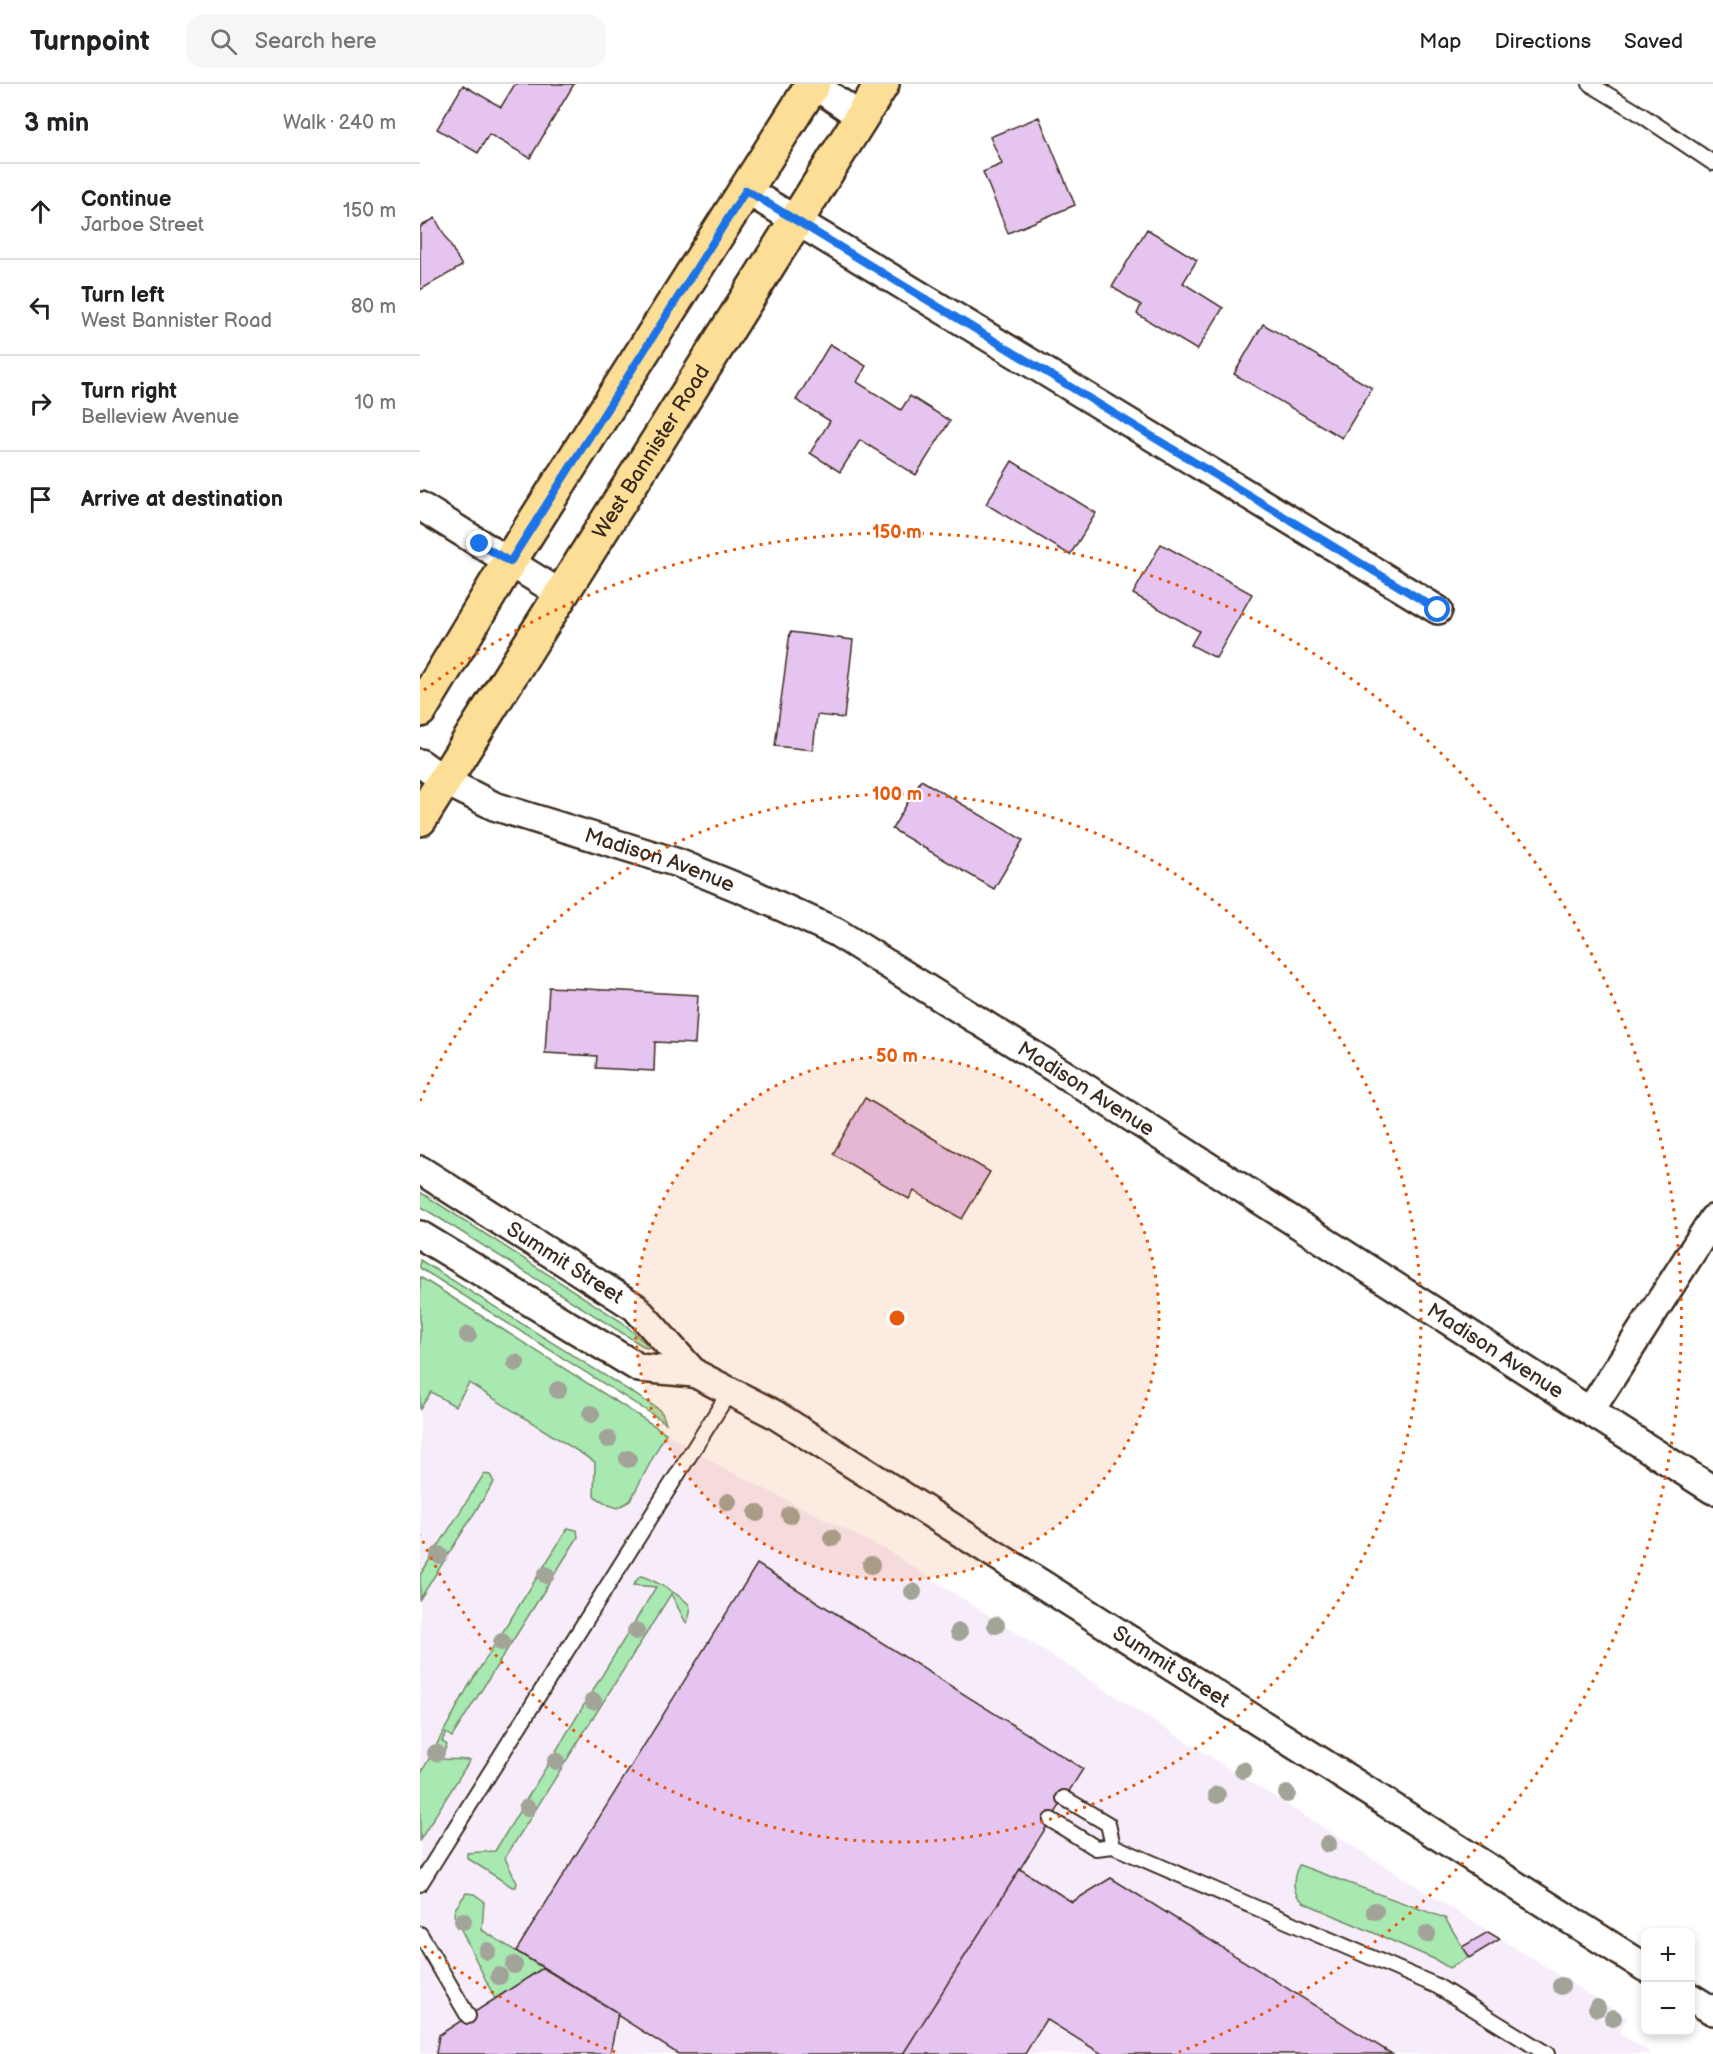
<!DOCTYPE html>
<html lang="en">
<head>
<meta charset="utf-8">
<style>
	:root { --surface:#fff; --page:#f6f6f6; --text:#202124; --muted:#757577; --line:#e0e0e0 }
	body { margin:0; font-family:"Balsamiq Sans",sans-serif; background:var(--page); color:var(--text) }
	.controls { position:absolute; right:18px; bottom:18px; display:grid; overflow:hidden; border-radius:12px; box-shadow:0 3px 9px #0003 }
	.controls button { width:54px; height:54px; display:grid; place-items:center; padding:0; border:0; border-bottom:2px solid var(--line); background:var(--surface); color:var(--text); font:30px sans-serif }
	.stop { position:absolute; width:18px; height:18px; margin:-14px; border:4px solid #1a73e8; border-radius:50%; background:#fff }
	.stop.end { background:#1a73e8; border-color:#fff; box-shadow:0 2px 6px #0008 }
	.list { margin:0; padding:0; list-style:none }
	h2 { display:flex; justify-content:space-between; align-items:center; height:78px; margin:0; padding:0 24px; font-size:26px }
	h2 small { font-size:20px; font-weight:400; color:var(--muted) }
	.list li { display:grid; grid-template-columns:39px 1fr auto; gap:18px; align-items:center; box-sizing:border-box; height:96px; padding:0 24px; border-top:2px solid var(--line) }
	.list b { display:block; font-size:22px; white-space:nowrap }
	.list p { margin:0; font-size:20px; white-space:nowrap; color:var(--muted) }
	.list em { font-size:20px; font-style:normal; color:var(--muted) }
	.icon { flex:none; width:33px; height:33px; fill:none; stroke:currentColor; stroke-width:2; stroke-linecap:round; stroke-linejoin:round }
	.map { position:relative; flex:none; width:1293px; height:1970px; overflow:hidden }
	header { display:flex; align-items:center; gap:36px; box-sizing:border-box; height:84px; padding:0 30px; background:var(--surface); border-bottom:2px solid var(--line) }
	header strong { font-size:28px }
	nav { display:flex; gap:33px; margin-inline-start:auto; font-size:21px }
	.search { width:420px; height:54px; background:var(--page); display:flex; align-items:center; gap:15px; box-sizing:border-box; padding:0 21px; border-radius:18px; color:var(--muted); font-size:22px }
	main { display:flex }
	aside { flex:1; background:var(--surface) }
	.map>svg:first-child { display:block }
	.built { fill:#f7edfa }
	.green { fill:#a8e8b1; stroke:#728968; stroke-width:1.5 }
	.building { fill:#e5c4f0; stroke:#3b2a1e; stroke-width:1.5 }
	.lines { fill:none; stroke-linecap:round; stroke-linejoin:round }
	.service-casing { stroke:#3b2a1e; stroke-width:18 }
	.minor-casing { stroke:#3b2a1e; stroke-width:32 }
	.primary-casing { stroke:#3b2a1e; stroke-width:38 }
	.service { stroke:#fff; stroke-width:14 }
	.minor { stroke:#fff; stroke-width:27 }
	.primary { stroke:#fdde96; stroke-width:33 }
	.tree { fill:#a2a498 }
	.route { stroke:#1a73e8; stroke-width:8 }
	.ring { fill:none; stroke:#e8590c; stroke-width:3; stroke-dasharray:3 6 }
	.labels { text-anchor:middle; stroke-width:4.5; stroke-linejoin:round; paint-order:stroke }
	.street-label { font-size:21px; fill:#3b2a1e; stroke:#fff }
	.centre { fill:#e8590c; stroke:#fff; stroke-width:3 }
	.ring-label { font-size:18px; text-anchor:middle; font-weight:bold; fill:#e8590c; stroke:#fff; stroke-width:4.5; stroke-linejoin:round; paint-order:stroke }
</style>
</head>
<body>
<header>
<strong>Turnpoint</strong>
<div class="search"><svg class="icon" aria-label="search" viewBox="0 0 24 24"><circle cx="10" cy="10" r="6"/><path d="M15 15l6 6"/></svg>Search here</div>
<nav><a>Map</a><a>Directions</a><a>Saved</a></nav>
</header>
<main>
<aside>
<h2>3 min<small>Walk · 240 m</small></h2>
<ul class="list">
<li><svg class="icon" aria-label="ahead" viewBox="0 0 24 24"><path d="M12 20V5M6 11l6-6 6 6"/></svg><div><b>Continue</b><p>Jarboe Street</p></div><em>150 m</em></li>
<li><svg class="icon" aria-label="left" viewBox="0 0 24 24"><path d="M17 20v-9H6M10 6l-5 5 5 5"/></svg><div><b>Turn left</b><p>West Bannister Road</p></div><em>80 m</em></li>
<li><svg class="icon" aria-label="right" viewBox="0 0 24 24"><path d="M7 20v-9h11M14 6l5 5-5 5"/></svg><div><b>Turn right</b><p>Belleview Avenue</p></div><em>10 m</em></li>
<li><svg class="icon" aria-label="arrive" viewBox="0 0 24 24"><path d="M6 21V4h12l-3 4 3 4H6"/></svg><div><b>Arrive at destination</b></div></li>
</ul>
</aside>
<div class="map">
<svg width="1293" height="1970" viewBox="0 0 1293 1970">
	<rect width="100%" height="100%" fill="#fff"/>
	<filter id="ink" filterUnits="userSpaceOnUse"><feTurbulence type="fractalNoise" baseFrequency=".0167" numOctaves="2"/><feDisplacementMap in="SourceGraphic" scale="12" xChannelSelector="R" yChannelSelector="G"/><feConvolveMatrix kernelMatrix="1 2 1 2 8 2 1 2 1" color-interpolation-filters="sRGB"/></filter>
	<g filter="url(#ink)">
		<path class="built" d="M 0,1195 L 299,1382 L 468,1467 L 813,1687 L 1207,1934 L 1199,1949 L 1232,1970 L 0,1970 Z"/>
		<path class="green" d="M 0,1108 L 202,1238 L 230,1263 L 226,1264 L 0,1122 Z
			M 0,1176 L 237,1324 L 242,1329 L 246,1339 L 0,1184 Z
			M 0,1193 L 246,1349 L 210,1417 L 198,1424 L 189,1421 L 174,1412 L 175,1378 L 49,1299 L 35,1322 L 11,1308 L 0,1325 Z
			M 64,1390 L 70,1391 L 74,1398 L 0,1515 L 0,1491 Z
			M 148,1444 L 157,1446 L 158,1453 L 32,1653 L 26,1649 L 22,1657 L 27,1661 L 21,1675 L 50,1676 L 0,1756 L 0,1691 L 48,1603 Z
			M 220,1492 C 229,1493 264,1513 269,1521 C 272,1527 269,1534 266,1539 L 251,1510 L 85,1774 L 97,1799 L 96,1803 L 92,1803 L 47,1774 L 47,1769 L 75,1767 L 236,1503 L 213,1501 Z
			M 879,1781 L 1025,1834 L 1049,1873 L 1029,1884 L 1014,1875 L 885,1819 C 871,1810 872,1795 879,1781 Z
			M 46,1809 L 54,1810 L 64,1817 L 62,1846 L 123,1884 L 75,1915 L 34,1831 L 35,1825 Z"/>
		<path class="building" d="M 95,0 L 154,0 L 110,74 L 69,50 L 58,69 L 17,45 L 43,1 L 81,23 Z
			M 619,33 L 655,121 L 588,149 L 563,88 L 582,80 L 570,53 Z
			M 15,134 L 42,182 L 0,206 L 0,143 Z
			M 727,145 L 777,176 L 763,199 L 803,224 L 777,266 L 717,230 L 721,221 L 692,203 Z
			M 843,240 L 952,304 L 922,354 L 814,290 Z
			M 410,260 L 446,282 L 437,298 L 481,326 L 490,312 L 530,337 L 496,391 L 440,356 L 420,388 L 390,369 L 410,337 L 376,316 Z
			M 592,377 L 676,429 L 650,471 L 566,420 Z
			M 741,460 L 832,510 L 796,574 L 771,561 L 779,547 L 713,510 Z
			M 370,548 L 433,556 L 424,634 L 397,631 L 393,666 L 355,662 Z
			M 501,696 L 603,756 L 574,805 L 472,745 Z
			M 129,903 L 278,911 L 275,960 L 235,958 L 234,987 L 176,984 L 177,972 L 125,969 Z
			M 445,1014 L 570,1088 L 542,1135 L 494,1107 L 489,1115 L 413,1070 Z
			M 337,1480 L 663,1685 L 483,1970 L 258,1970 L 197,1931 L 198,1929 L 190,1924 L 96,1867 Z
			M 600,1785 L 652,1818 L 691,1794 L 972,1970 L 682,1970 L 626,1935 L 605,1970 L 483,1970 Z
			M 1068,1848 L 1080,1855 L 1049,1874 L 1042,1863 Z
			M 123,1884 L 198,1929 L 190,1970 L 16,1970 L 19,1951 Z"/>
		<g class="lines">
			<defs>
				<path id="service" d="M 1170,0 L 1220,30 L 1293,79
					M 644,1714 L 688,1740 L 693,1762
					M 631,1736 L 676,1764 L 693,1762 L 1017,1902 L 1127,1970
					M 0,1800 L 310,1307
					M 0,1850 L 48,1932"/>
				<g id="minor">
					<path d="M 393,0 L 441,33"/>
					<path d="M 326,106 L 1018,526"/>
					<path d="M 0,422 L 141,510"/>
					<path id="s1" d="M 0,679 L 25,697 L 74,722 L 258,779 L 329,808 L 416,848 L 650,994 L 1293,1406"/>
					<path id="s2" d="M 0,1086 L 215,1223 L 274,1289 L 354,1330 L 1226,1884"/>
					<path d="M 0,1151 L 219,1284 L 274,1289"/>
					<path d="M 1170,1327 L 1293,1135"/>
					<path d="M 1270,1913 L 1293,1927"/>
				</g>
				<g id="primary">
					<path d="M 0,626 L 89,478 L 393,0"/>
					<path id="s3" d="M 0,735 L 462,0"/>
				</g>
			</defs>
			<use href="#service" class="service-casing"/>
			<use href="#minor" class="minor-casing"/>
			<use href="#primary" class="primary-casing"/>
			<use href="#service" class="service"/>
			<use href="#minor" class="minor"/>
			<use href="#primary" class="primary"/>
		</g>
		<g class="tree">
			<circle cx="48" cy="1251" r="9"/>
			<circle cx="96" cy="1279" r="9"/>
			<circle cx="138" cy="1306" r="9"/>
			<circle cx="171" cy="1330" r="9"/>
			<circle cx="188" cy="1355" r="9"/>
			<circle cx="208" cy="1375" r="9"/>
			<circle cx="308" cy="1418" r="9"/>
			<circle cx="337" cy="1429" r="9"/>
			<circle cx="370" cy="1431" r="9"/>
			<circle cx="412" cy="1454" r="9"/>
			<circle cx="19" cy="1471" r="9"/>
			<circle cx="451" cy="1481" r="9"/>
			<circle cx="126" cy="1491" r="9"/>
			<circle cx="493" cy="1508" r="9"/>
			<circle cx="576" cy="1541" r="9"/>
			<circle cx="216" cy="1547" r="9"/>
			<circle cx="539" cy="1548" r="9"/>
			<circle cx="82" cy="1558" r="9"/>
			<circle cx="173" cy="1617" r="9"/>
			<circle cx="16" cy="1669" r="9"/>
			<circle cx="136" cy="1677" r="9"/>
			<circle cx="823" cy="1686" r="9"/>
			<circle cx="867" cy="1710" r="9"/>
			<circle cx="797" cy="1711" r="9"/>
			<circle cx="107" cy="1724" r="9"/>
			<circle cx="908" cy="1760" r="9"/>
			<circle cx="955" cy="1827" r="9"/>
			<circle cx="43" cy="1837" r="9"/>
			<circle cx="1007" cy="1850" r="9"/>
			<circle cx="67" cy="1867" r="9"/>
			<circle cx="94" cy="1881" r="9"/>
			<circle cx="79" cy="1892" r="9"/>
			<circle cx="1141" cy="1902" r="9"/>
			<circle cx="1177" cy="1924" r="9"/>
			<circle cx="1193" cy="1934" r="9"/>
		</g>
	</g>
	<g class="lines" filter="url(#ink)">
		<path class="route" d="M 60,460 L 90,478 L 326,106 L 1018,526"/>
	</g>
	<circle cx="477" cy="1234" r="262" fill="#e8590c" fill-opacity=".12"/>
	<g class="ring">
		<circle cx="477" cy="1234" r="262"/>
		<path d="M0 1017A524 524 0 1 1 0 1451"/>
		<path d="M195 1968A786 786 0 0 1 4 1862M4 606A786 786 0 1 1 759 1968"/>
	</g>
	<g class="labels">
		<g class="street-label">
			<text dy="7" stroke="none"><textPath href="#s3" startOffset="434">West Bannister Road</textPath></text>
			<text dy="7" stroke="none"><textPath href="#s1" startOffset="260">Madison Avenue</textPath></text>
			<text dy="7" stroke="none"><textPath href="#s1" startOffset="746">Madison Avenue</textPath></text>
			<text dy="7" stroke="none"><textPath href="#s2" startOffset="172">Summit Street</textPath></text>
			<text dy="7" stroke="none"><textPath href="#s1" startOffset="1232">Madison Avenue</textPath></text>
			<text dy="7" stroke="none"><textPath href="#s2" startOffset="904">Summit Street</textPath></text>
		</g>
	</g>
	<circle cx="477" cy="1234" r="9" class="centre"/>
	<g class="ring-label">
		<text x="477" y="454">150 m</text>
		<text x="477" y="716">100 m</text>
		<text x="477" y="978">50 m</text>
	</g>
</svg>
<div class="controls">
<button>+</button>
<button>−</button>
</div>
<div class="stop" style="left:1018px;top:526px"></div>
<div class="stop end" style="left:60px;top:460px"></div>
</div>
</main>
</body>
</html>
